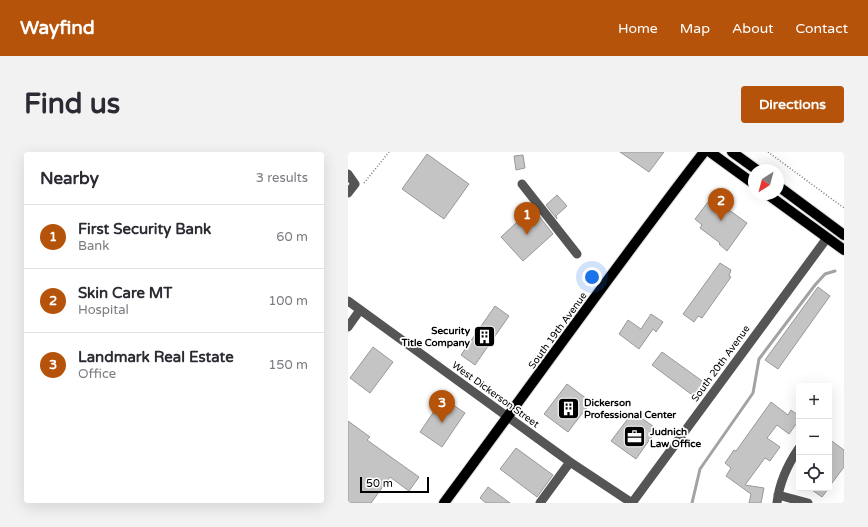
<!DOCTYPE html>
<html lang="en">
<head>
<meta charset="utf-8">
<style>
	:root { --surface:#fff; --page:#f2f2f3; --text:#2b2b33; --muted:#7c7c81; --line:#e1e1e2; --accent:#b45309 }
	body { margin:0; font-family:"Varela Round",sans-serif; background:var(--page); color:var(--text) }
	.controls { position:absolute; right:12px; bottom:12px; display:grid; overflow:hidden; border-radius:4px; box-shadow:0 4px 16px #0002 }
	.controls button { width:36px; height:36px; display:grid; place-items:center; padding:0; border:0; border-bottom:1px solid var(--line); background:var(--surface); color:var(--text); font:20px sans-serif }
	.compass { position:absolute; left:400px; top:12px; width:36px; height:36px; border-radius:50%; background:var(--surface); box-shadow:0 4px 16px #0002; rotate:216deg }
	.scale { position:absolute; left:12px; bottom:10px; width:69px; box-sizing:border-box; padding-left:4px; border:2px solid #000; border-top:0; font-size:11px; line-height:14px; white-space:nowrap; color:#000; -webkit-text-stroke:3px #fff; paint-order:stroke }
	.you { position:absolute; left:244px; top:125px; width:14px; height:14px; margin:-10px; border:3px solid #fff; border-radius:50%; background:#1a73e8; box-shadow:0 0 0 6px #1a73e833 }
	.badge { display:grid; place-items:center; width:26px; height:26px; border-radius:50%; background:var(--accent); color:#fff; font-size:13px; font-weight:700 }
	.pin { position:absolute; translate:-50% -33px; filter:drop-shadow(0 1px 2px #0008) }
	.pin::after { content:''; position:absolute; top:21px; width:14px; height:12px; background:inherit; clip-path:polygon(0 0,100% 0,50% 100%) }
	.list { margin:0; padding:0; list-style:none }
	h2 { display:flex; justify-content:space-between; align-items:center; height:52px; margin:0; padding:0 16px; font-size:17px }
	h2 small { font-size:13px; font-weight:400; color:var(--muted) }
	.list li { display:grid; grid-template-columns:26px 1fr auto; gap:12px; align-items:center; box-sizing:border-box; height:64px; padding:0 16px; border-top:1px solid var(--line) }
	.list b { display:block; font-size:15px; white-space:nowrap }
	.list p { margin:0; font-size:13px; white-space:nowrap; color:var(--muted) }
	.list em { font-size:13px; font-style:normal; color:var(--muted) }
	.icon { flex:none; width:22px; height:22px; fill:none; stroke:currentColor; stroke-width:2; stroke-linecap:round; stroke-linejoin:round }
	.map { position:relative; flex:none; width:496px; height:351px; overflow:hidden; border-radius:4px }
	header { display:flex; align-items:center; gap:24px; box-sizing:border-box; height:56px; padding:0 20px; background:var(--accent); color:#fff }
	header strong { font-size:19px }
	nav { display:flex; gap:22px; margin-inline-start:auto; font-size:14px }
	.intro { display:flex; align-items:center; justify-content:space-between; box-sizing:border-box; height:96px; padding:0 24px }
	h1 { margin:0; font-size:28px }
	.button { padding:10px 18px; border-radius:4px; background:var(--accent); color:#fff; font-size:14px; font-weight:700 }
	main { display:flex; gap:24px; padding:0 24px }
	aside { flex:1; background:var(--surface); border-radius:4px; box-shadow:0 4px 16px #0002 }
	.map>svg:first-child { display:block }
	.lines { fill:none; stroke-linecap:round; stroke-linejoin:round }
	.stream { stroke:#a3a3a3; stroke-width:3 }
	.building { fill:#c4c4c4; stroke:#999 }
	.major-casing { stroke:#dbdbdb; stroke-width:12 }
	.path { stroke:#777; stroke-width:1.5; stroke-dasharray:1 2; stroke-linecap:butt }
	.minor { stroke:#555; stroke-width:9 }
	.major { stroke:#000; stroke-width:10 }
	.labels { text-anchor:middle; stroke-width:3.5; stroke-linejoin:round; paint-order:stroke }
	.poi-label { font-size:10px; font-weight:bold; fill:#000; stroke:#fff; text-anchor:start }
	.street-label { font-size:10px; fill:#000; stroke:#fff }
</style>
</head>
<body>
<header>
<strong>Wayfind</strong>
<nav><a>Home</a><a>Map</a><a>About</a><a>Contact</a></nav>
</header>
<div class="intro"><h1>Find us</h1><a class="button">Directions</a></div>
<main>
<aside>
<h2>Nearby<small>3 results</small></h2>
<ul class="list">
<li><span class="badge">1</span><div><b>First Security Bank</b><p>Bank</p></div><em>60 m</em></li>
<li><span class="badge">2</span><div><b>Skin Care MT</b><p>Hospital</p></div><em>100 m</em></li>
<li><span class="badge">3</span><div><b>Landmark Real Estate</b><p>Office</p></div><em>150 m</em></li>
</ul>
</aside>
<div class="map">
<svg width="496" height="351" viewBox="0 0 496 351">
	<rect width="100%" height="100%" fill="#fff"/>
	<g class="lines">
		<path class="stream" d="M 344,351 L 352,317 L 405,241 L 411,207 L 467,133 L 477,122 L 487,119"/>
	</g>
	<path class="building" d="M 272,0 L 316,0 L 301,20 Z
		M 79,2 L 121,32 L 96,67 L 54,37 Z
		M 175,3 L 177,16 L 168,18 L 166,4 Z
		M 367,41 L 384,54 L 381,58 L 399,71 L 379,99 L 371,92 L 372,91 L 352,76 L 354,73 L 347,67 Z
		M 209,43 L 219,54 L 208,64 L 209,67 L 198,53 Z
		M 183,57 L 190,65 L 191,64 L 205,82 L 175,109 L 153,85 Z
		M 372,111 L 383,118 L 381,124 L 383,125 L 354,166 L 350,164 L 346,170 L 335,162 Z
		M 470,135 L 482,144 L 430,217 L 417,208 Z
		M 147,154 L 161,164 L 127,213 L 113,203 Z
		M 303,162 L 315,170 L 308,180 L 305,177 L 291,197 L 271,182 L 280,168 L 293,177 Z
		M 25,195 L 45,210 L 22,241 L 2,226 Z
		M 314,200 L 357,231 L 347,245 L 304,213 Z
		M 219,232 L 243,250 L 220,280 L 196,262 Z
		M 95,246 L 117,261 L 94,295 L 72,280 Z
		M 423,250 L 440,263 L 443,258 L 451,264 L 451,268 L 441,282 L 429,273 L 419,286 L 432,295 L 422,309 L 417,306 L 397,333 L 416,336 L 413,351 L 401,351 L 403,342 L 378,324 L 383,316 L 377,311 L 386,298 L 388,299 Z
		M 285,260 L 309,277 L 288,307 L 263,289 Z
		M 0,269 L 22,285 L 19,288 L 71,325 L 61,339 L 42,325 L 23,351 L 0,351 Z
		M 481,287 L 496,298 L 496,315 L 481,335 Z
		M 168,296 L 205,323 L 189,345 L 152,317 Z
		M 140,335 L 162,351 L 138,351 L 132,346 Z
		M 461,336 L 481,336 L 474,345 Z"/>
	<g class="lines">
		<defs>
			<path id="major" d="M 362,0 L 406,32
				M 384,0 L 409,18
				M 430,34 L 496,83
				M 419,42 L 496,98
				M 96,351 C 183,234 267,115 356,0"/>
		</defs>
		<use href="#major" class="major-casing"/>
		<path class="path" d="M 420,0 L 496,56
			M 16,31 L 41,0"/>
		<path class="minor" d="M 0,22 L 7,32 L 0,41
			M 174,32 L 229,102
			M 0,149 L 222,310 L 284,351
			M 0,175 L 12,158
			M 430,343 L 460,351
			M 192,351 L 222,310
			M 284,351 L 479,86
			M 429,351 C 431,332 440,312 451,296"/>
		<use href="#major" class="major"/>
	</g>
	<defs>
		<symbol id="building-square" viewBox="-11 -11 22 22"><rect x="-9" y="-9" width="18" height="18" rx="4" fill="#000" stroke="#fff"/><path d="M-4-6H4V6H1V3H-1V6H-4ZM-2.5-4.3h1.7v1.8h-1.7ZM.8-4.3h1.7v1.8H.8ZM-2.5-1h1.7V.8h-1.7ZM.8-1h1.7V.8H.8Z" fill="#fff"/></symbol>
		<symbol id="office-square" viewBox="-11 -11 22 22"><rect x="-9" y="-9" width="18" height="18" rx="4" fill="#000" stroke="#fff"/><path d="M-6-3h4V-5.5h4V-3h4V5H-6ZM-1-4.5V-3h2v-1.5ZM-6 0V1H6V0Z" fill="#fff"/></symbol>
	</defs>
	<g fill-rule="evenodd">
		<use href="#building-square" x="124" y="172" width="25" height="25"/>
		<use href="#building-square" x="208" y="244" width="25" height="25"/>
		<use href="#office-square" x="274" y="272" width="25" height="25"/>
	</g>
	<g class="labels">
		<g class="poi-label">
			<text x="122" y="182" text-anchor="end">Security<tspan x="122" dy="12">Title Company</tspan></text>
			<text x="236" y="254">Dickerson<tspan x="236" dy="12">Professional Center</tspan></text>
			<text x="302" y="283">Judnich<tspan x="302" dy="12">Law Office</tspan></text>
		</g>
		<g class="street-label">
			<text transform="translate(209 178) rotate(-54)" y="4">South 19th Avenue</text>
			<text transform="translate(372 211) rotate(-54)" y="4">South 20th Avenue</text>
			<text transform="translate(148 242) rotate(36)" y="4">West Dickerson Street</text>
		</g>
	</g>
</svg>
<div class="controls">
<button>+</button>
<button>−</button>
<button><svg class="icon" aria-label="locate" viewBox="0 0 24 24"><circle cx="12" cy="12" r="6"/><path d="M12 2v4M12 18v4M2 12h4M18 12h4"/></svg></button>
</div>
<svg class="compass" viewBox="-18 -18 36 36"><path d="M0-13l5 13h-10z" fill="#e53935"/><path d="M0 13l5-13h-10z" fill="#7c7c81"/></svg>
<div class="scale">50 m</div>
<div class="you"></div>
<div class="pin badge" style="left:179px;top:83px">1</div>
<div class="pin badge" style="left:373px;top:69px">2</div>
<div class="pin badge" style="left:94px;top:271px">3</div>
</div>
</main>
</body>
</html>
